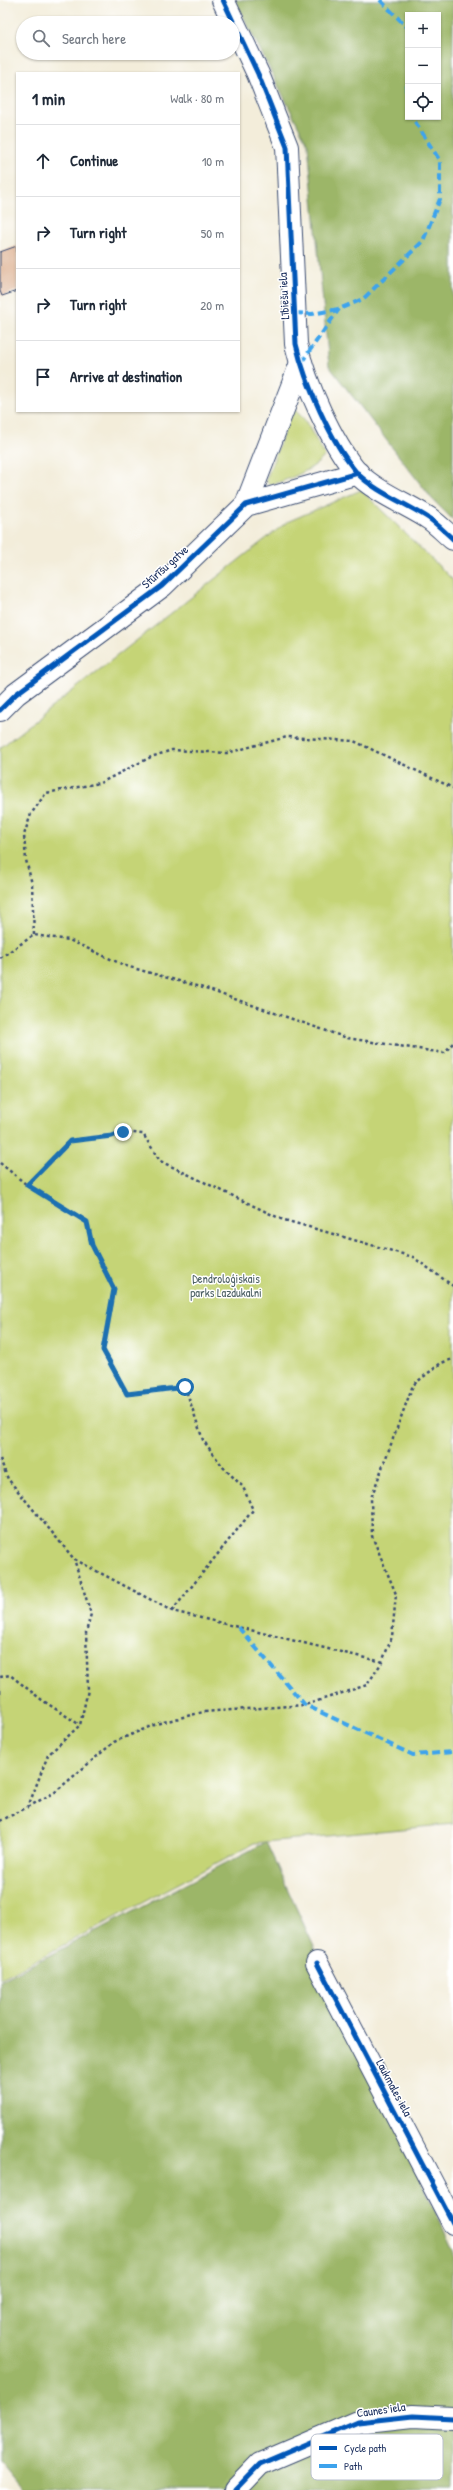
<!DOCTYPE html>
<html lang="en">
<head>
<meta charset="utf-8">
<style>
	:root { --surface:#fff; --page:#f2f2f3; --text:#1f2937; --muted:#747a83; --line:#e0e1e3 }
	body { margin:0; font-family:"Patrick Hand",sans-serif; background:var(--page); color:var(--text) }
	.controls { position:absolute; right:12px; top:12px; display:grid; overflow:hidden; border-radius:0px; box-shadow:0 1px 3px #0004 }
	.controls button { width:36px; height:36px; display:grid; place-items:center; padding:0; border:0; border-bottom:1px solid var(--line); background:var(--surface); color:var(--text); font:20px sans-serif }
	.stop { position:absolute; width:12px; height:12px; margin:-9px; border:3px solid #1f6fb2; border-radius:50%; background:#fff }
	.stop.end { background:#1f6fb2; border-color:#fff; box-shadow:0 1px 4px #0008 }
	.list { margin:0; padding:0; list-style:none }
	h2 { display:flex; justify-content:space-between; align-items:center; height:52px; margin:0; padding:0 16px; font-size:17px }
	h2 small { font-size:13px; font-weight:400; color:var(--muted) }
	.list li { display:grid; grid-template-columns:26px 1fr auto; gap:12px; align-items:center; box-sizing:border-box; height:72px; padding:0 16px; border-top:1px solid var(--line) }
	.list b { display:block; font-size:15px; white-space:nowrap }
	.list em { font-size:13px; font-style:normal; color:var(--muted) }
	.icon { flex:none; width:22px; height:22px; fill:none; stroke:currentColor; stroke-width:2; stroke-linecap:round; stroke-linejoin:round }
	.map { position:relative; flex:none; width:453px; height:2490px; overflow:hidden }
	.search { position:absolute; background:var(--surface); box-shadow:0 1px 3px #0004; left:16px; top:16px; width:224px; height:44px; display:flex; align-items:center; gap:10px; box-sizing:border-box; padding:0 14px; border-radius:22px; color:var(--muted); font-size:15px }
	.panel { position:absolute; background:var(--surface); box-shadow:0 1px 3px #0004; left:16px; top:72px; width:224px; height:340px; border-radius:0px }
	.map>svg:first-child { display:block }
	.green { fill:#c5d476; stroke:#70826a }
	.forest { fill:#9cb667; stroke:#5c7262; fill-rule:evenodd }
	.building { fill:#deb495 }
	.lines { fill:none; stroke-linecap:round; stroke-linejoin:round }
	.minor-casing { stroke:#3b4c71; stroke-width:24 }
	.tertiary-casing { stroke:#3b4c71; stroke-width:24 }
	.path { stroke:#3b4c71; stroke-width:2.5; stroke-dasharray:3 3; stroke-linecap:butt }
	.minor { stroke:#fff; stroke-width:22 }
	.tertiary { stroke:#fff; stroke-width:22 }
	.quiet { stroke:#3da3ed; stroke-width:4; stroke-dasharray:8 4; stroke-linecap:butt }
	.cycleway-casing { stroke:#fff; stroke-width:8 }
	.cycleway { stroke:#0057b8; stroke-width:5 }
	.route { stroke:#1f6fb2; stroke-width:5 }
	.labels { text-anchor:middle; stroke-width:3; stroke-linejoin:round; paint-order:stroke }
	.street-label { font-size:12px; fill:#1b2f5e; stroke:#fff }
	.park-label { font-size:12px; fill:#4e6165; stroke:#fff }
	.key { fill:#fff; stroke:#bbc1cf; stroke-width:1 }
	.key-label { font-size:11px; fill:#1b2f5e }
</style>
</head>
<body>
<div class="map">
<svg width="453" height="2490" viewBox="0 0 453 2490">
	<rect width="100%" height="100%" fill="#fff"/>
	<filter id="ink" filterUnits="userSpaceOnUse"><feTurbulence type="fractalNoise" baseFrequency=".025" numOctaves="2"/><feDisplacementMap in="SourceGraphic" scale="8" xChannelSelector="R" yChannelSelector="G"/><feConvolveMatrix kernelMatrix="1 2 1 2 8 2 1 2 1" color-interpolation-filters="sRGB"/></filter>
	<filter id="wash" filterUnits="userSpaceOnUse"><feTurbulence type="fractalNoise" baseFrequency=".012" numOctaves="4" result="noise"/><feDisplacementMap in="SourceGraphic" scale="16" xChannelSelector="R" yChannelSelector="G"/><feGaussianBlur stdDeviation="0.9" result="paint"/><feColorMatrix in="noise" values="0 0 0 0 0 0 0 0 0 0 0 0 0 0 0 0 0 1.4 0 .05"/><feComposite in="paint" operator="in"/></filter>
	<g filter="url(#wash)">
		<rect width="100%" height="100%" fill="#f3edda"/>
		<path class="green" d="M 293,408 L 304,419 L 325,455 C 318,468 284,482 269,485 L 266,480 Z
			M 361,490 L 453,580 L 453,1824 L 254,1843 L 0,1979 L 0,748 L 287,522 Z"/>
		<path class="forest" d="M 235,0 L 453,0 L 453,520 L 432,499 L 329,366 L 308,145 ZM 408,15 L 438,15 L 438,117 L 408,117 Z
			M 266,1842 L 453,2250 L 453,2490 L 23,2490 L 0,2462 L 0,1981 Z"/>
		<g id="blocks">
			<path class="building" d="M 17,246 L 17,291 L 2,296 L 0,291 L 0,252 Z"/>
		</g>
	</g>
	<g filter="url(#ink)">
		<use href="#blocks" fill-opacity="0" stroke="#3b4c71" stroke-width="1"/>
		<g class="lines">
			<defs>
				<path id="minor" d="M 246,505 L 301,363
					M 0,710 L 16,694 L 162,586 L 246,505 L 358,473
					M 317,1963 L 453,2223
					M 235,2490 L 260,2464 L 358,2422 L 413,2416 L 453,2418"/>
				<path id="tertiary" d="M 223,0 L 258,74 L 287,147 L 296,344 C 305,383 331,442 357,473 C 374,491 409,505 430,519 C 438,525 445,532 453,539"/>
			</defs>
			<use href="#minor" class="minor-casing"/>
			<use href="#tertiary" class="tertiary-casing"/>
			<path class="path" d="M 34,935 L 32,884 L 26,860 L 24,835 L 31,814 L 46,793 L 100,783 L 151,757 L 172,750 L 227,753 L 287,737 L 354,741 L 453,788
				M 0,958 L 34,935 L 69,940 L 126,966 L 200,987 L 347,1038 L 444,1053 L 453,1043
				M 0,1163 L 27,1185 L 87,1222 L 92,1245 L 114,1289 L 103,1350 L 127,1394 L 185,1387 L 203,1440 L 223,1467 L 243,1487 L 253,1510 L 172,1611
				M 27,1185 L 70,1141 L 112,1136 L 123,1132 L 143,1134 L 160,1161 L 281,1219 L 413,1257 L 453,1286
				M 0,1459 L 8,1479 L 74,1559 L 172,1611 L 382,1662
				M 0,1677 L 10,1675 L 42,1700 L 80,1725
				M 0,1690 L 0,1693
				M 28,1807 L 55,1792 L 114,1742 L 156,1724 L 203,1712 L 305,1705 L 367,1685 L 382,1662 L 392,1637 L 396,1594 L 372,1536 L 371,1498 L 413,1385 L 441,1363 L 453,1359
				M 0,1821 L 28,1807 L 48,1755 L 80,1725 L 88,1690 L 86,1632 L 91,1614 L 74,1559"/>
			<use href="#minor" class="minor"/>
			<use href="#tertiary" class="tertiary"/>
			<path class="quiet" d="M 380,0 L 408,28
				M 408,84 L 406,89 L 408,100
				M 295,313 L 312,314 L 339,309 L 363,299 L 423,241 L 440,199 L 440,161 L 412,117
				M 301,363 L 339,309
				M 238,1627 L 305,1705 L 413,1755 L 453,1752"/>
			<defs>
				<path id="cycleway" d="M 223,0 L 258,74 L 287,147 L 296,344 C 305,383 331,442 357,473 C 374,491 409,505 430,519 C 438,525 445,532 453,539
					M 0,710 L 16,694 L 162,586 L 246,505 L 358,473
					M 317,1963 L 453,2223
					M 235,2490 L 260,2464 L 358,2422 L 413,2416 L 453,2418"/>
			</defs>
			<use href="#cycleway" class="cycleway-casing"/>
			<use href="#cycleway" class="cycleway"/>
		</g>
	</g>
	<g class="lines" filter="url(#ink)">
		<path class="route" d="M 123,1132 L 112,1136 L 70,1141 L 27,1185 L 87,1222 L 92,1245 L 114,1289 L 103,1350 L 127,1394 L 185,1387"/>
	</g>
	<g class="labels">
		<g class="street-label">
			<text transform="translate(284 296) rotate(-93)" y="4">Lībiešu iela</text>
			<text transform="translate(165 567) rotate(-42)" y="4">Stūrīšu gatve</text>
			<text transform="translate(394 2088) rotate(62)" y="4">Laukmales iela</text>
			<text transform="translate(381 2410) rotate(-8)" y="4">Caunes iela</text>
		</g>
		<g class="park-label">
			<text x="226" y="1283">Dendroloģiskais<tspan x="226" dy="14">parks Lazdukalni</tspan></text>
		</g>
	</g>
	<rect x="311" y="2434" width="132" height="46" rx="6" class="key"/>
	<rect x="319" y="2446" width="18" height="4" fill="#0057b8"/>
	<rect x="319" y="2464" width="18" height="4" fill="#3da3ed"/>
	<g class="key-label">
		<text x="344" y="2452">Cycle path</text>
		<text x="344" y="2470">Path</text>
	</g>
</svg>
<div class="controls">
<button>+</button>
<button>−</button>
<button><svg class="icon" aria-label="locate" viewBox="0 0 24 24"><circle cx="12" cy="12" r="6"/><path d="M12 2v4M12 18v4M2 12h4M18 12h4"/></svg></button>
</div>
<div class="stop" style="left:185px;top:1387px"></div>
<div class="stop end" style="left:123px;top:1132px"></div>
<div class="search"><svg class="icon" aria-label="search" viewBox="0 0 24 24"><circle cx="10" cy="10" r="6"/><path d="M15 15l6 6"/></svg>Search here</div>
<section class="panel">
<h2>1 min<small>Walk · 80 m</small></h2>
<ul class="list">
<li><svg class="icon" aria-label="ahead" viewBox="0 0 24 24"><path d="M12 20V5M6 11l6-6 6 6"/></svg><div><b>Continue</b></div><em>10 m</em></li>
<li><svg class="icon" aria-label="right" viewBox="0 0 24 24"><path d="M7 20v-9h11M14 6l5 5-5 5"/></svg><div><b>Turn right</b></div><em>50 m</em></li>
<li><svg class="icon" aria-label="right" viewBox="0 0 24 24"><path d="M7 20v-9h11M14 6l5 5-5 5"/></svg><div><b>Turn right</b></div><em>20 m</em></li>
<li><svg class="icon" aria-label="arrive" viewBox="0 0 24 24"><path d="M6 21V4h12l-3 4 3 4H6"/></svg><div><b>Arrive at destination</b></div></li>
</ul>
</section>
</div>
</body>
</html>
